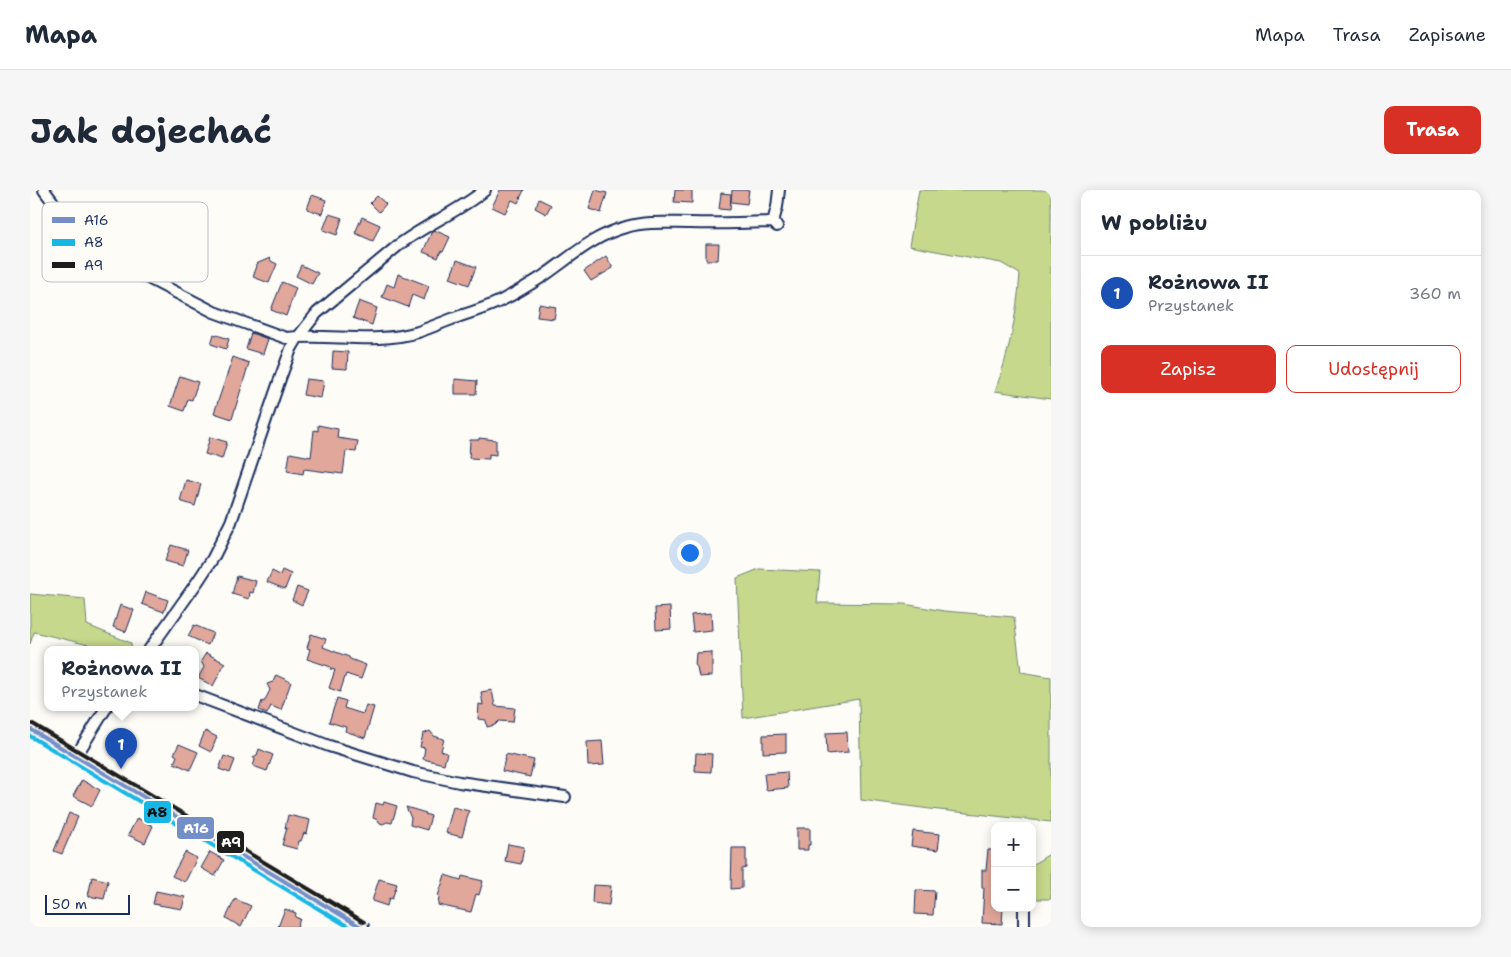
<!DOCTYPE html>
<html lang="pl">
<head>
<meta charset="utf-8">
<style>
	:root { --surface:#fff; --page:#f6f6f7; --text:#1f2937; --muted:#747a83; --line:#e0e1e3; --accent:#d93025 }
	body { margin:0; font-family:"Shantell Sans",sans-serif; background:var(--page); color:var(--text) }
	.controls { position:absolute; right:15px; bottom:15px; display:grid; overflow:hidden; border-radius:10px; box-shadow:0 2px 12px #0003 }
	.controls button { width:45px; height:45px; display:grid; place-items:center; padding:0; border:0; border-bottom:1px solid var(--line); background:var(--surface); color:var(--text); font:25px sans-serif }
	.scale { position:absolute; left:15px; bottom:12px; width:85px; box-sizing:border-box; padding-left:5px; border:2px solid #1b2f5e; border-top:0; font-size:14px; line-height:18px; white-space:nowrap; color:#1b2f5e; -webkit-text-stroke:4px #fdfcf7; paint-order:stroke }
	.you { position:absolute; left:659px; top:362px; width:18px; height:18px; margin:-12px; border:4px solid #fff; border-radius:50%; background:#1a73e8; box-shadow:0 0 0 8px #1a73e833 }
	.badge { display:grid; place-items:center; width:32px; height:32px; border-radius:50%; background:var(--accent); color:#fff; font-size:16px; font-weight:700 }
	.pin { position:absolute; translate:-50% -41px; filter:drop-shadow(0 1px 2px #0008) }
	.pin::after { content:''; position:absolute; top:26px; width:18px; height:15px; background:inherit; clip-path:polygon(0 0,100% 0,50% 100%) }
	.popup { position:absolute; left:14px; top:456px; width:155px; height:65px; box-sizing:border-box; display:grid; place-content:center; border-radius:10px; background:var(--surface); filter:drop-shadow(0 1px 4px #0005); font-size:16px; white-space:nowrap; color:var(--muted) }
	.popup b { font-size:19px; color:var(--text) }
	.popup::after { content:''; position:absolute; left:50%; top:100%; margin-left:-10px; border:10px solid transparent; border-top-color:var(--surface) }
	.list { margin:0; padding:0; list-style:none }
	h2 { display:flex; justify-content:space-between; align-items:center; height:65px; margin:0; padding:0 20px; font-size:21px }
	h2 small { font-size:16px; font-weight:400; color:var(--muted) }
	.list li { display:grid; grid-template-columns:32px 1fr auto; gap:15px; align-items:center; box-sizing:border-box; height:75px; padding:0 20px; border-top:1px solid var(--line) }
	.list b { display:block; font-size:19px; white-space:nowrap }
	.list p { margin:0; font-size:16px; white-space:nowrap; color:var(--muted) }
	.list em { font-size:16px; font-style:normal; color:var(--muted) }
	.actions { display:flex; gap:10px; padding:15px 20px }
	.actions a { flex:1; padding:11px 0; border:1px solid var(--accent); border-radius:10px; text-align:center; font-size:18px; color:var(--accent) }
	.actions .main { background:var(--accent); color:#fff }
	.map { position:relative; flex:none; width:1021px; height:737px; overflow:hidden; border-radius:10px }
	header { display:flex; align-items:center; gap:30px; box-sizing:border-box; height:70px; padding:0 25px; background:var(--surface); border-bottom:1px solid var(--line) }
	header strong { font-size:24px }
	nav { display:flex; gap:28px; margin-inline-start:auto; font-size:18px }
	.intro { display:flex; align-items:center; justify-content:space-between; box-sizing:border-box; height:120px; padding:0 30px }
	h1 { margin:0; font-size:35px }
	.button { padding:12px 22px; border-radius:10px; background:var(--accent); color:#fff; font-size:18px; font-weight:700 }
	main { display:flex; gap:30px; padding:0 30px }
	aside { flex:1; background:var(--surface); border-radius:10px; box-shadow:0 2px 12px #0003 }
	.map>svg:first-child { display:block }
	.green { fill:#c6d88c; stroke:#708475 }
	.building { fill:#e0a79a; stroke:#1b2f5e }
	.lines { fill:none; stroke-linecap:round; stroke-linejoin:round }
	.minor-casing { stroke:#1b2f5e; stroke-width:14 }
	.secondary-casing { stroke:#1b2f5e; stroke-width:18 }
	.minor { stroke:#fdfcf7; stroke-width:10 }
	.secondary { stroke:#fdfcf7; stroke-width:14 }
	.bus-1-casing { stroke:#fdfcf7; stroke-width:8 }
	.bus-2-casing { stroke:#fdfcf7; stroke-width:8 }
	.bus-3-casing { stroke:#fdfcf7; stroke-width:8 }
	.bus-1 { stroke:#748ec8; stroke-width:4 }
	.bus-2 { stroke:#18b6e5; stroke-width:4 }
	.bus-3 { stroke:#1d1d1c; stroke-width:4 }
	.key { fill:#fdfcf7; stroke:#b9bec9; stroke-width:1 }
	.key-label { font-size:14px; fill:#1b2f5e }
	.line-badge { stroke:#fdfcf7; stroke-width:2 }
	.badge-label { font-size:14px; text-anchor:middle; font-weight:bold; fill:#fff }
	.pale-badge-label { font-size:14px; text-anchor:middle; font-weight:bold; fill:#111 }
</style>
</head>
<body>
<header>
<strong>Mapa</strong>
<nav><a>Mapa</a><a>Trasa</a><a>Zapisane</a></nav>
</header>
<div class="intro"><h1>Jak dojechać</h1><a class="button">Trasa</a></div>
<main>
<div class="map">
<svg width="1021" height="737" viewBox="0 0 1021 737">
	<rect width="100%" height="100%" fill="#fdfcf7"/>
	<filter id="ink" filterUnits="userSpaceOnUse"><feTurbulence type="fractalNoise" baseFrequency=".02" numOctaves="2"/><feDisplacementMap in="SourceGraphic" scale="10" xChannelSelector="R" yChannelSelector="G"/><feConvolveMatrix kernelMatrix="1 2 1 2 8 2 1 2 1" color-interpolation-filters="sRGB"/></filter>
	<g filter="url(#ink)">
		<path class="green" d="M 889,0 L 1021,0 L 1021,209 L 965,201 C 979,164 987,124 990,84 L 971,73 L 879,56 Z
			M 729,379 L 790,382 L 787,413 L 874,414 L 914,421 L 984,427 L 991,482 L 1021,487 L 1021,632 L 900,619 L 831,610 L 829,509 L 713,528 L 707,388 Z
			M 0,404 L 55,409 L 57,435 L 101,453 L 102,460 L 80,460 L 4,442 L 0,454 Z
			M 1021,663 L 1021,709 L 1002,709 L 1002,675 Z"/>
		<path class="building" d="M 470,0 L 494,0 L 488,13 L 482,10 L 475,23 L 462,17 Z
			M 565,0 L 577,3 L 571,23 L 559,19 Z
			M 645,0 L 662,0 L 662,13 L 644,12 Z
			M 702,0 L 719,0 L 717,14 L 701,12 Z
			M 691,3 L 701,4 L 700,20 L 689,19 Z
			M 282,5 L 296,10 L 292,24 L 277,19 Z
			M 347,6 L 356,14 L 349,22 L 340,13 Z
			M 509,9 L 521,15 L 516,24 L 505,18 Z
			M 299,24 L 312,28 L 307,45 L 293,40 Z
			M 332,27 L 350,35 L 343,51 L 325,43 Z
			M 404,40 L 420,47 L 413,62 L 411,61 L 408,68 L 393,62 L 402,41 Z
			M 676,54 L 689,54 L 688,70 L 676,70 Z
			M 576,66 L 583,78 L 561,91 L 554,81 Z
			M 240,68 L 241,71 L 247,74 L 239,93 L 223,87 L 227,76 L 226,74 Z
			M 427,70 L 446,77 L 439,95 L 420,88 Z
			M 271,75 L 288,83 L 282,94 L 266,86 Z
			M 368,84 L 399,96 L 394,110 L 382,105 L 378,117 L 352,107 L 357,94 L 364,97 Z
			M 252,92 L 266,98 L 256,126 L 241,120 Z
			M 329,111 L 347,118 L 342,135 L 323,128 Z
			M 509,114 L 526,117 L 524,129 L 507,127 Z
			M 221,143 L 238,149 L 233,164 L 216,159 Z
			M 184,144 L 199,149 L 196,159 L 181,154 Z
			M 303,161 L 318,162 L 317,179 L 302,178 Z
			M 203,167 L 219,173 L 202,229 L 184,223 Z
			M 150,186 L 168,192 L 162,210 L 158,209 L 154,221 L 140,216 Z
			M 276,189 L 294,191 L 291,208 L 273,205 Z
			M 425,189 L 447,191 L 446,204 L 425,204 Z
			M 288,235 L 308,239 L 307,248 L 328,251 L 326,262 L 316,261 L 313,284 L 274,279 L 273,284 L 257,281 L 260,263 L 281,267 L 284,240 L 288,241 Z
			M 180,247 L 197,252 L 192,269 L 175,264 Z
			M 449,248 L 466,250 L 466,265 L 459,264 L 459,269 L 439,268 L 440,250 L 449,250 Z
			M 156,290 L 171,294 L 165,316 L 150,311 Z
			M 141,355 L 158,360 L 153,376 L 135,371 Z
			M 252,380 L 261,384 L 255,399 L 237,392 L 242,381 L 250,385 Z
			M 207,386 L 226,391 L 223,403 L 220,402 L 219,409 L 202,404 Z
			M 267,397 L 278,401 L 272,415 L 262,410 Z
			M 116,402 L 138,410 L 134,422 L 112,414 Z
			M 90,415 L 104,420 L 96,442 L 83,437 Z
			M 640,417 L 641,439 L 626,440 L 625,418 Z
			M 681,423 L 682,440 L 663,442 L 661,425 Z
			M 164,435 L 183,443 L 178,455 L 158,446 Z
			M 281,444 L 296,449 L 293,457 L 319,467 L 320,469 L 336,475 L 331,489 L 316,484 L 310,502 L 299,498 L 305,480 L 300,479 L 301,477 L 277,469 L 280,459 L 277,458 Z
			M 682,462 L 682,486 L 669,487 L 667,477 L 665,475 L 666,463 Z
			M 176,463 L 195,473 L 183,496 L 168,488 L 174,477 L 171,471 Z
			M 246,485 L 261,492 L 251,520 L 241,516 L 237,524 L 229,520 L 232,511 L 234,512 L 240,500 L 237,494 L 243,492 Z
			M 462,500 L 465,516 L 485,518 L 483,532 L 469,531 L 465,535 L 457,537 L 456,530 L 448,529 L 449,514 L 453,515 L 451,502 Z
			M 307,508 L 316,511 L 314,518 L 333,524 L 336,515 L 344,517 L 335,548 L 315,541 L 316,537 L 299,532 Z
			M 175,541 L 187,547 L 181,562 L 169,556 Z
			M 400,541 L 404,546 L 414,549 L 411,561 L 417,563 L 414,574 L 393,569 L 395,558 L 390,557 L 393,544 Z
			M 817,542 L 818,562 L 797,564 L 796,543 Z
			M 756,544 L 756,562 L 733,563 L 733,545 Z
			M 572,551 L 574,575 L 558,576 L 557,552 Z
			M 149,554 L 168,562 L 160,580 L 144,573 L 147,566 L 144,564 Z
			M 229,559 L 243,565 L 237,581 L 223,576 L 225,570 L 223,567 L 227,565 Z
			M 666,563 L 682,564 L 681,582 L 665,581 Z
			M 476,564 L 504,570 L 500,587 L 472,581 Z
			M 194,566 L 205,570 L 200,583 L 189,579 Z
			M 757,582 L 758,598 L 736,600 L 734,584 Z
			M 52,590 L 70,600 L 62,616 L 43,606 Z
			M 354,612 L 367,616 L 362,633 L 357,632 L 353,634 L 350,633 L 348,630 L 343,628 L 346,613 L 353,615 Z
			M 376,617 L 396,623 L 395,624 L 401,626 L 397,640 L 380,635 L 381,628 Z
			M 423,617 L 439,621 L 432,647 L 416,643 Z
			M 39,623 L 48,627 L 32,664 L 24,661 Z
			M 258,625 L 280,630 L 277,644 L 274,643 L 271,651 L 269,651 L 267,659 L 252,655 L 257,638 L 255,638 Z
			M 107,628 L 123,636 L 115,653 L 98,645 Z
			M 767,638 L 780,638 L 780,655 L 778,655 L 778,660 L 767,660 Z
			M 883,641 L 910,644 L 908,660 L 881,656 Z
			M 478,654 L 494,657 L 491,674 L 475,671 Z
			M 702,658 L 716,658 L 716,678 L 712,679 L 712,698 L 701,699 Z
			M 958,660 L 965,660 L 965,718 L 973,718 L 972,734 L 952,733 L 954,698 L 952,698 L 952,680 L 956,680 Z
			M 155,662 L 167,668 L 155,692 L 142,686 Z
			M 180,662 L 194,670 L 185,686 L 171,678 Z
			M 415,685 L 431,690 L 432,686 L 453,691 L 449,705 L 446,704 L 441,722 L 408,715 L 409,707 L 408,706 Z
			M 62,687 L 78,691 L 74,709 L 58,706 Z
			M 349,689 L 367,694 L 362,709 L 359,708 L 357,716 L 342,711 Z
			M 563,695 L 581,696 L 579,715 L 562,713 Z
			M 886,700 L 905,701 L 903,725 L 885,724 Z
			M 126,701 L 155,707 L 152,719 L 123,714 Z
			M 205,709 L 221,716 L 211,737 L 196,728 Z
			M 255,719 L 266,723 L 265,727 L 270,729 L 267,737 L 248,737 Z"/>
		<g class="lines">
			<defs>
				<path id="minor" d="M 14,0 L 56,56 L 184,122 L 256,148 C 299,143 345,155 388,142 C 402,137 416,131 430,126 C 446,121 462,116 476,108 C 488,102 500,94 512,87 C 540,68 562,46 596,37 C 616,31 639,33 660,33 C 688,34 716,33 743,32 L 747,36
					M 743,32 L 747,17 L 749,0
					M 119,460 L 168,391 L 183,368 L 201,332 L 251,186 L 261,159 L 268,147 L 287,123 L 370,54 C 397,34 429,21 455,0
					M 165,505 L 299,556 L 383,582 L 429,592 L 535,607
					M 46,566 L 76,518
					M 994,718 L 994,737"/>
				<path id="secondary" d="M 0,539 L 331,737"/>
			</defs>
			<use href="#minor" class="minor-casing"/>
			<use href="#secondary" class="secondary-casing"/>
			<use href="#minor" class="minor"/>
			<use href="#secondary" class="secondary"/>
			<defs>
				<path id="bus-1" d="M 0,539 L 331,737"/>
				<path id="bus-2" d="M 0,546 L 319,737"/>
				<path id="bus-3" d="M 3,534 L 334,732"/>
			</defs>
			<use href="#bus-1" class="bus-1-casing"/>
			<use href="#bus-2" class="bus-2-casing"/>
			<use href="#bus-3" class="bus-3-casing"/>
			<use href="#bus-1" class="bus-1"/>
			<use href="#bus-2" class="bus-2"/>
			<use href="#bus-3" class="bus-3"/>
		</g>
	</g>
	<rect x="12" y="12" width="166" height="80" rx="8" class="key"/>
	<rect x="22" y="27" width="23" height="6" fill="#748ec8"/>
	<rect x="22" y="49" width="23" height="7" fill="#18b6e5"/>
	<rect x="22" y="72" width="23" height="6" fill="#1d1d1c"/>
	<g class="key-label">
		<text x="54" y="35">A16</text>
		<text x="54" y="57">A8</text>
		<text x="54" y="80">A9</text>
	</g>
	<g class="line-badge">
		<rect x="113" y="610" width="29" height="24" rx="5" fill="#18b6e5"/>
		<rect x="146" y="626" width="39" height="24" rx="5" fill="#748ec8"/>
		<rect x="186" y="640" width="29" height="24" rx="5" fill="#1d1d1c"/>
	</g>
	<g class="badge-label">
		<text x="166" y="643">A16</text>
		<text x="201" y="657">A9</text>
	</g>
	<g class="pale-badge-label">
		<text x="127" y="627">A8</text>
	</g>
</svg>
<div class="controls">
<button>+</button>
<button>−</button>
</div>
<div class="scale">50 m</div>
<div class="you"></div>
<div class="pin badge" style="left:91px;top:579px;background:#1a4fb4">1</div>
<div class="popup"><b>Rożnowa II</b>Przystanek</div>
</div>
<aside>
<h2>W pobliżu<small></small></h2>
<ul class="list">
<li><span class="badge" style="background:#1a4fb4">1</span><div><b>Rożnowa II</b><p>Przystanek</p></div><em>360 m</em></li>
</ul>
<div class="actions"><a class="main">Zapisz</a><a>Udostępnij</a></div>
</aside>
</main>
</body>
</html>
